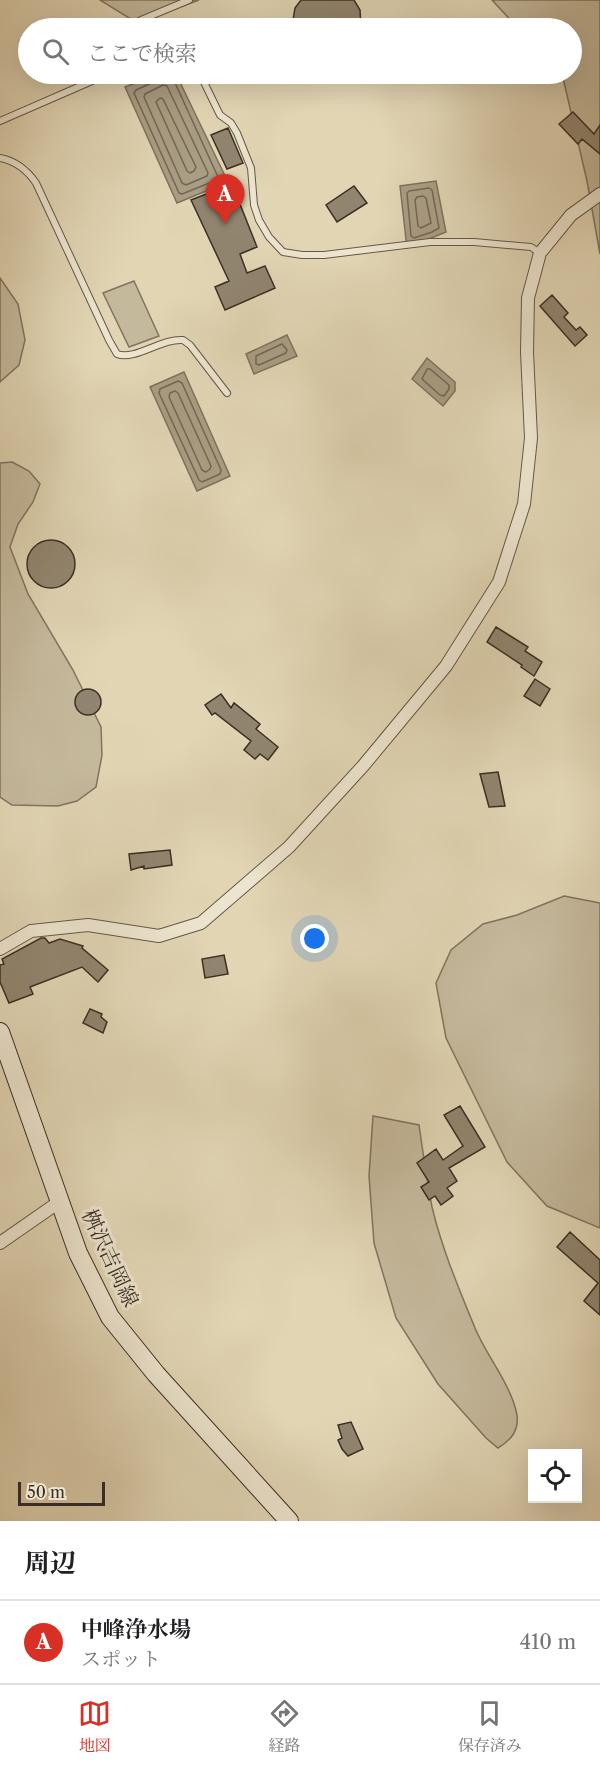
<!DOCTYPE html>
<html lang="ja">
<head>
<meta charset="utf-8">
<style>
	:root { --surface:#fff; --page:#f2f2f2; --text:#202124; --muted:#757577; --line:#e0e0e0; --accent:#d93025 }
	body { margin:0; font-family:"Libre Caslon Text","Noto Serif JP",serif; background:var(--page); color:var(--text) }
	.controls { position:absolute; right:18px; bottom:18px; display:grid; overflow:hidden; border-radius:0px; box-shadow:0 6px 24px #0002 }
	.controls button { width:54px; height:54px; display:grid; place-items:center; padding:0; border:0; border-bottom:2px solid var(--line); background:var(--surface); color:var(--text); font:30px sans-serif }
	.scale { position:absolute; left:18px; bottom:15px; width:87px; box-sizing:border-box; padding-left:6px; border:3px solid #3b2f25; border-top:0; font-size:16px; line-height:21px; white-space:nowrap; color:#3b2f25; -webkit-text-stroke:4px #ece4ce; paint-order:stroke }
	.you { position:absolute; left:315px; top:939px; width:21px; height:21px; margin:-15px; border:4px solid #fff; border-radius:50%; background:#1a73e8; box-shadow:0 0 0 9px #1a73e833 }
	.badge { display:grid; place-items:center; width:39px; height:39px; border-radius:50%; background:var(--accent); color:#fff; font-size:20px; font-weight:700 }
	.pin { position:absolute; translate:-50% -50px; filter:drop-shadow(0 2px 3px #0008) }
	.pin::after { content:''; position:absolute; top:32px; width:21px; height:18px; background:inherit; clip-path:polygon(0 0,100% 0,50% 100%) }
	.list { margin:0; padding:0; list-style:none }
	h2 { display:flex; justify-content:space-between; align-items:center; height:78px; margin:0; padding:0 24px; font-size:26px }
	h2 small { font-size:20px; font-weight:400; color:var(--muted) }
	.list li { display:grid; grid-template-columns:39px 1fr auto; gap:18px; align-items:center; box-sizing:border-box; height:84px; padding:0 24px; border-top:2px solid var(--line) }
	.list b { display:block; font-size:22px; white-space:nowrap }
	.list p { margin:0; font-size:20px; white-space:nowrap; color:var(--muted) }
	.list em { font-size:20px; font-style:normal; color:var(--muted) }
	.icon { flex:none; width:33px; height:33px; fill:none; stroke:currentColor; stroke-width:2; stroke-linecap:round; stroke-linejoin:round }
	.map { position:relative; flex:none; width:600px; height:1521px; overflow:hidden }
	.search { position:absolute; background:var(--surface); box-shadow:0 6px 24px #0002; left:18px; right:18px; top:18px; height:66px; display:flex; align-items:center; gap:15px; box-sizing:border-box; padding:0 21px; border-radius:33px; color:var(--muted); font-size:22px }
	.sheet { height:162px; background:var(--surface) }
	nav { display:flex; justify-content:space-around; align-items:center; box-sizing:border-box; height:84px; border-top:2px solid var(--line); background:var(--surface); font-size:16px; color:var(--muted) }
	nav a { display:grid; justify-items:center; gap:3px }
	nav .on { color:var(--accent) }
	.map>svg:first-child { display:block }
	.green { fill:#c5b99c; stroke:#807460; stroke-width:1.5 }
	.water { fill:#a99d83; stroke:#7d715d; stroke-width:1.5 }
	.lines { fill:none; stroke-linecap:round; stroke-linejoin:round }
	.shore { stroke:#726654; stroke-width:1.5 }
	.building { fill:#91856f; stroke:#3b2f25; stroke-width:1.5 }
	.service-casing { stroke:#645849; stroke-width:8 }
	.minor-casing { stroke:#645849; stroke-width:14 }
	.secondary-casing { stroke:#3b2f25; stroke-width:20 }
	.service { stroke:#ece4ce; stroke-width:6 }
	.minor { stroke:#ece4ce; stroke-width:12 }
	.secondary { stroke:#ece4ce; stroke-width:18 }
	.labels { text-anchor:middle; stroke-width:6; stroke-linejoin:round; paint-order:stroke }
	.street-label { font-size:21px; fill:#3b2f25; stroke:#ece4ce }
</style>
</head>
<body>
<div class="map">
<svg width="600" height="1521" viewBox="0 0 600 1521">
	<rect width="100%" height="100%" fill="#e1d5b4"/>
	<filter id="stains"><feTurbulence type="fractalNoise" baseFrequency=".00333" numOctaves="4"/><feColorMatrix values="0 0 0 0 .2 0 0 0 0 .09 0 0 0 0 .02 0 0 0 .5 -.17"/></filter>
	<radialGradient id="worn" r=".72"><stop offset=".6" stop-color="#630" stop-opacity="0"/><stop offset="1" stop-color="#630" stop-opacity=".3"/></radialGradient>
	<path class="green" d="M 100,0 L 199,0 L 137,23 Z
		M 492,0 L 600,0 L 600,254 L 587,181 L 563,78 L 558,74 L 572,74 L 572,28 L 518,28 Z
		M 0,278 L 18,304 L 25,340 L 19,365 L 0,382 Z
		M 134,281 L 159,336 L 129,347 L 103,293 Z
		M 12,462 L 29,471 L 40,484 L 33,502 L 18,524 L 10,547 L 28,594 L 73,670 L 101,727 L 102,755 L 96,787 L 77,801 L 58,806 L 12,805 L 0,797 L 0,463 Z
		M 564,896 L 600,903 L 600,1228 L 547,1206 L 507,1162 L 446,1038 L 436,983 L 451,950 L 483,924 L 517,915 Z
		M 373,1116 L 419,1125 C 423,1153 427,1180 432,1207 C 442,1249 459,1289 475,1328 C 487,1357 511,1384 517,1415 C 519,1431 511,1440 498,1448 L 486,1438 L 438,1384 L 396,1318 L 374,1243 L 369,1176 Z"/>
	<path class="water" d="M 159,74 L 176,74 L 228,182 L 177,203 L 125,87 Z
		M 436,181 L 446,232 L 407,248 L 400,186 Z
		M 287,335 L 297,356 L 254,374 L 246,354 Z
		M 427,358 L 455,382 L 455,391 L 443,406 L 412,379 Z
		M 184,372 L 230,476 L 197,491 L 150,387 Z"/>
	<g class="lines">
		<path class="shore" d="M 159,74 L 156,81 L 136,90 L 134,93 L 179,193 L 182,194 L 217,180 L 218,177 L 171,74
			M 163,85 L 167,86 L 208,173 L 207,176 L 186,185 L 182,183 L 144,97 L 145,94 Z
			M 160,98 L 163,99 L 196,167 L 194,171 L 190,173 L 187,171 L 156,102 Z
			M 429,188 L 432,190 L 439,228 L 432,232 L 414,238 L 411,236 L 407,193 L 409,191 Z
			M 423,196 L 426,198 L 431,223 L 421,228 L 418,226 L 415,200 L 417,197 Z
			M 282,344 L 287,350 L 286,353 L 259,365 L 256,364 L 256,356 Z
			M 427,369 L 430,369 L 449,385 L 449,389 L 444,396 L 440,395 L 422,379 Z
			M 178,381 L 182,383 L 221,470 L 220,474 L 202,482 L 199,480 L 159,393 L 160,389 Z
			M 175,391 L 178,393 L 211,466 L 210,469 L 206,472 L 202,470 L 169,397 L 170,393 Z"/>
	</g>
	<path class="building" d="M 301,0 L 354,0 L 360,10 L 361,28 L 294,28 L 293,20 L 295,8 Z
		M 573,112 L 594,134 L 600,125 L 600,154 L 582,139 L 578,144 L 559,124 Z
		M 228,128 L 243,163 L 227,169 L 211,135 Z
		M 232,184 L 257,247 L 240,254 L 247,273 L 265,266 L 275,288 L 225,310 L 215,287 L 229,281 L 191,200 Z
		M 354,186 L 367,203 L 337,222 L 326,205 Z
		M 552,295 L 568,313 L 564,317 L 576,330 L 580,327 L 587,335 L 575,346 L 540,306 Z
		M27 564a24 24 0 1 1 48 0a24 24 0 1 1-48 0Z
		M 496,627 L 528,647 L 525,651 L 542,662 L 534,676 L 521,667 L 522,665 L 487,642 Z
		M 535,679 L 550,689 L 540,706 L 524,696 Z
		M75 702a13 13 0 1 1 26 0a13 13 0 1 1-26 0Z
		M 221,694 L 231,708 L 234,703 L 260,724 L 256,729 L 278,747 L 268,760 L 260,754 L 255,759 L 244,750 L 251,741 L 215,713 L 212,715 L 205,705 Z
		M 498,772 L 505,806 L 489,807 L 480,774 Z
		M 170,850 L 172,865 L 144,869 L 144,866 L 131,870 L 129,854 Z
		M 41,938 L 45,938 L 49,943 L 60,939 L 83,946 L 82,948 L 108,970 L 98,982 L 82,967 L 30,987 L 33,994 L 9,1003 L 0,982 L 0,965 L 4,964 L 2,959 Z
		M 224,955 L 228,974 L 205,978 L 202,959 Z
		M 90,1009 L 102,1014 L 101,1017 L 107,1022 L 103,1033 L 83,1023 Z
		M 460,1106 L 485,1147 L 449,1168 L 457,1181 L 447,1188 L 453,1196 L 441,1205 L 435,1196 L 429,1200 L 421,1187 L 429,1182 L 417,1163 L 436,1149 L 443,1160 L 463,1146 L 444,1115 Z
		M 570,1232 L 600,1260 L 600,1315 L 584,1301 L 598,1283 L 557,1247 Z
		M 110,1247 L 119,1263 L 111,1268 L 101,1250 Z
		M 351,1422 L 363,1449 L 348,1456 L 342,1449 L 338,1440 L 342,1438 L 338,1425 Z"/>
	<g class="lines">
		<defs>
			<path id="service" d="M 127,28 L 141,20 L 189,0
				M 200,74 L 220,115 L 231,123 L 237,133 L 251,168 L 254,205 L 259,220 L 269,237 L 283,252 L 302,255 L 324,255 L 430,242 L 474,242 L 531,247 L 540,253
				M 0,121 L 108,74
				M 0,158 C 16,161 27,170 36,183 L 109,340 L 117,354 C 135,361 162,338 183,340 L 190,345 L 227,393"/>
			<path id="minor" d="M 0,949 L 31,931 L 88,925 L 159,936 L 201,923 L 289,847 L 363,766 L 446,666 L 499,582 L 524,504 L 531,438 L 527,352 L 528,298 L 540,253 L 571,215 L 600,194
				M 0,1243 L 59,1202"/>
			<path id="secondary" d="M 0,1032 L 78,1253 L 110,1317 L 156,1374 L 289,1521"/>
		</defs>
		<use href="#service" class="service-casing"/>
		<use href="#minor" class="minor-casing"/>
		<use href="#secondary" class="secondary-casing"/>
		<use href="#service" class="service"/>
		<use href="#minor" class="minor"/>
		<use href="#secondary" class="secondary"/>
	</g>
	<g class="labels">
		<g class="street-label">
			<text transform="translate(110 1258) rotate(65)" y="7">桝沢吉岡線</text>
		</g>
	</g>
	<rect width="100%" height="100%" filter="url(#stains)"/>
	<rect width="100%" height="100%" fill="url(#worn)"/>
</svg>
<div class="controls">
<button><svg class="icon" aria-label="locate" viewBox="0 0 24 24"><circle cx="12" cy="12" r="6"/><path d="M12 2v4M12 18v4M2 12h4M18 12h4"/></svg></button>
</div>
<div class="scale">50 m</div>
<div class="you"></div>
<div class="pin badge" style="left:225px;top:224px">A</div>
<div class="search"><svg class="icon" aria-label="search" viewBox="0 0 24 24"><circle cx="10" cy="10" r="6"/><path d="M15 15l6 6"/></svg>ここで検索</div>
</div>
<section class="sheet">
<h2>周辺<small></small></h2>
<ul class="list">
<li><span class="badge">A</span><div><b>中峰浄水場</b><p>スポット</p></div><em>410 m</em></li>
</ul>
</section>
<nav>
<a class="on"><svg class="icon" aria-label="map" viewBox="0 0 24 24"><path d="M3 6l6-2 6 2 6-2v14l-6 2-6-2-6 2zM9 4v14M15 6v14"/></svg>地図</a>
<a><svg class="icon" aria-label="directions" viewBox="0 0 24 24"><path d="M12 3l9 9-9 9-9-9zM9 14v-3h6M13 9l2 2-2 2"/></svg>経路</a>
<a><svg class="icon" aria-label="saved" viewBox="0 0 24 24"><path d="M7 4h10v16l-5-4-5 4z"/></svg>保存済み</a>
</nav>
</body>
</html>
